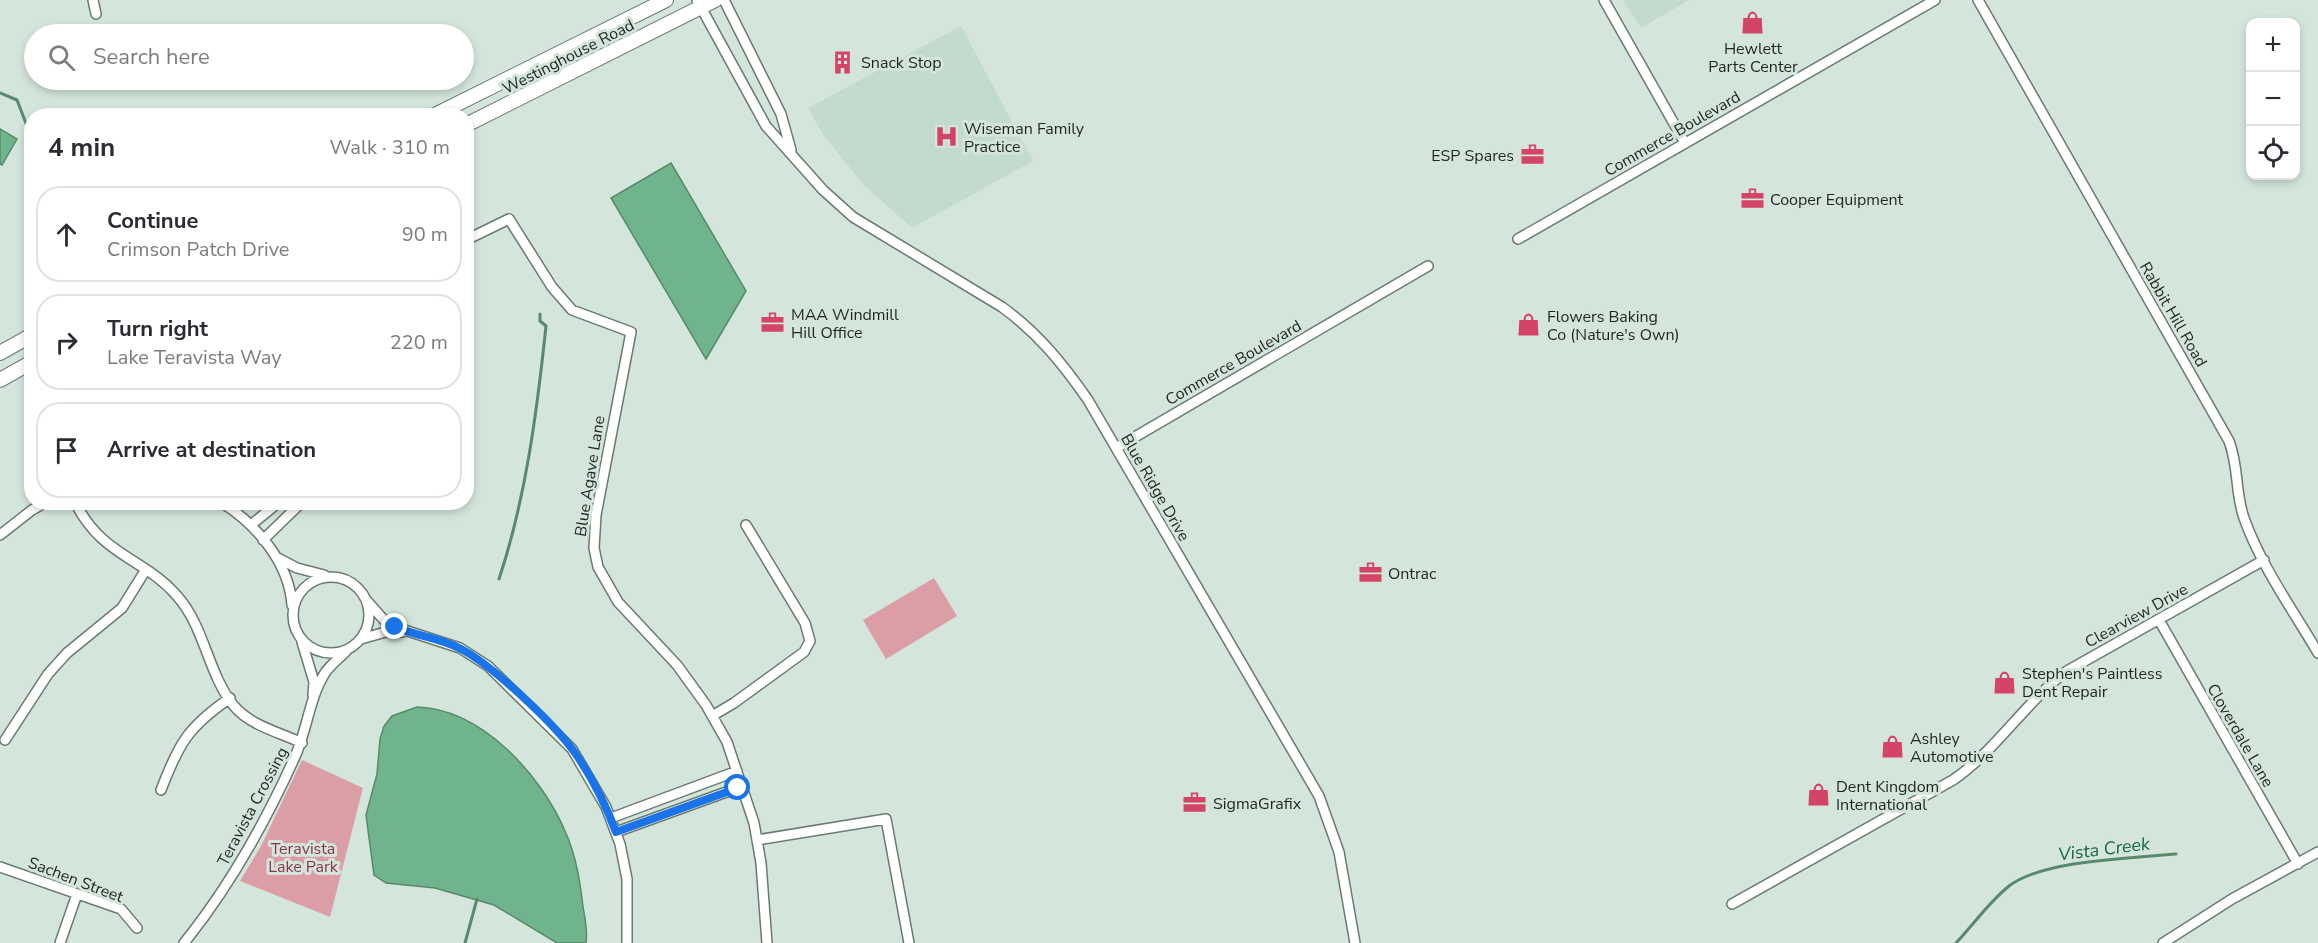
<!DOCTYPE html>
<html lang="en">
<head>
<meta charset="utf-8">
<style>
	:root { --surface:#fff; --page:#f7f7f7; --text:#2b2b33; --muted:#7c7c81; --line:#e1e1e2 }
	body { margin:0; font-family:"Nunito Sans",sans-serif; background:var(--page); color:var(--text) }
	.controls { position:absolute; right:18px; top:18px; display:grid; overflow:hidden; border-radius:12px; box-shadow:0 3px 9px #0003 }
	.controls button { width:54px; height:54px; display:grid; place-items:center; padding:0; border:0; border-bottom:2px solid var(--line); background:var(--surface); color:var(--text); font:30px sans-serif }
	.stop { position:absolute; width:18px; height:18px; margin:-14px; border:4px solid #1a73e8; border-radius:50%; background:#fff }
	.stop.end { background:#1a73e8; border-color:#fff; box-shadow:0 2px 6px #0008 }
	.list { margin:0; padding:0; list-style:none }
	h2 { display:flex; justify-content:space-between; align-items:center; height:78px; margin:0; padding:0 24px; font-size:26px }
	h2 small { font-size:20px; font-weight:400; color:var(--muted) }
	.list li { display:grid; grid-template-columns:39px 1fr auto; gap:18px; align-items:center; box-sizing:border-box; height:96px; margin:0 12px 12px; padding:0 12px; border:2px solid var(--line); border-radius:24px }
	.list b { display:block; font-size:22px; white-space:nowrap }
	.list p { margin:0; font-size:20px; white-space:nowrap; color:var(--muted) }
	.list em { font-size:20px; font-style:normal; color:var(--muted) }
	.icon { flex:none; width:33px; height:33px; fill:none; stroke:currentColor; stroke-width:2; stroke-linecap:round; stroke-linejoin:round }
	.map { position:relative; flex:none; width:2318px; height:943px; overflow:hidden }
	.search { position:absolute; background:var(--surface); box-shadow:0 3px 9px #0003; left:24px; top:24px; width:450px; height:66px; display:flex; align-items:center; gap:15px; box-sizing:border-box; padding:0 21px; border-radius:33px; color:var(--muted); font-size:22px }
	.panel { position:absolute; background:var(--surface); box-shadow:0 3px 9px #0003; left:24px; top:108px; width:450px; height:402px; border-radius:24px }
	.map>svg:first-child { display:block }
	.built { fill:#c3dbcc }
	.green { fill:#dc9ea6 }
	.water { fill:#70b48e; stroke:#58896d; stroke-width:1.5 }
	.lines { fill:none; stroke-linecap:round; stroke-linejoin:round }
	.stream { stroke:#58896d; stroke-width:3 }
	.minor-casing { stroke:#6a7a70; stroke-width:12 }
	.secondary-casing { stroke:#6a7a70; stroke-width:16 }
	.minor { stroke:#fff; stroke-width:9 }
	.secondary { stroke:#fff; stroke-width:14 }
	.route { stroke:#1a73e8; stroke-width:8 }
	.labels { text-anchor:middle; stroke-width:6; stroke-linejoin:round; paint-order:stroke }
	.poi-label { font-size:16px; fill:#1f2521; stroke:#d4e6db; text-anchor:start }
	.street-label { font-size:16px; fill:#1f2521; stroke:#d4e6db }
	.park-label { font-size:16px; fill:#8c3548; stroke:#d4e6db }
	.water-label { font-size:18px; font-style:italic; fill:#166641; stroke:#d4e6db }
</style>
</head>
<body>
<div class="map">
<svg width="2318" height="943" viewBox="0 0 2318 943">
	<rect width="100%" height="100%" fill="#d4e6db"/>
	<path class="built" d="M 1623,0 L 1689,0 L 1641,28 Z
		M 961,26 L 1033,161 L 912,228 L 865,186 L 824,136 L 808,108 Z"/>
	<path class="green" d="M 934,578 L 957,616 L 886,659 L 863,620 Z
		M 302,760 L 363,788 L 330,917 L 240,881 L 261,846 Z"/>
	<path class="water" d="M 0,129 L 17,139 L 2,165 L 0,164 Z
		M 671,163 L 746,291 L 706,359 L 611,198 Z
		M 417,707 C 482,709 541,775 565,831 C 576,855 580,881 583,907 C 585,919 588,931 586,943 L 557,943 L 494,905 L 435,888 L 386,883 L 374,875 L 366,815 L 377,774 L 380,739 L 384,726 L 392,716 Z"/>
	<g class="lines">
		<path class="stream" d="M 0,93 L 17,100 L 32,139
			M 499,579 C 526,498 537,411 546,326 L 540,321 L 540,314
			M 465,943 L 477,899
			M 1956,943 C 1974,924 1989,902 2009,886 C 2043,860 2133,858 2176,854"/>
		<defs>
			<path id="minor" d="M 93,0 L 96,14
				M 697,0 L 766,126 L 823,190 L 853,217 L 1002,307 C 1038,333 1063,364 1088,400 L 1319,796 L 1339,852 L 1355,943
				M 724,0 L 781,114 L 791,150
				M 1604,0 L 1685,143
				M 1978,0 L 2229,441 C 2239,467 2235,493 2244,518 C 2261,566 2293,610 2318,653
				M 1518,239 L 1935,0
				M 466,240 L 509,219 L 552,287 L 572,310 L 631,332 L 596,515 L 594,548 L 598,567 L 618,602 L 677,665 L 706,705 L 727,742 L 754,823 L 761,863 L 767,943
				M 1116,448 L 1428,266
				M 75,502 C 102,557 144,557 178,597 C 205,628 208,674 234,706 C 251,726 279,732 302,743
				M 221,502 C 256,524 289,562 292,605
				M 251,525 L 279,502
				M 0,535 L 32,510 L 46,502
				M 263,540 L 302,502
				M 276,557 L 297,568 L 324,575
				M293 615a38 38 0 1 1 76 0a38 38 0 1 1-76 0Z
				M 367,601 L 384,620 L 395,627 L 460,648 L 488,666 L 572,749 L 606,807 L 620,844 L 627,879 L 627,943
				M 2159,620 L 2298,864
				M 361,639 L 389,631 L 403,632
				M 302,642 L 314,682 L 313,695
				M 712,716 L 734,703 L 804,652 L 810,641 L 805,623 L 746,525
				M 5,740 L 48,674 L 67,653 L 122,608 L 145,571
				M 161,790 C 179,743 188,727 230,698
				M 611,818 L 737,771
				M 616,832 L 743,786
				M 757,840 L 886,819 L 909,943
				M 0,867 L 121,909 L 137,928
				M 1732,904 L 1953,780 C 1997,750 2025,702 2067,671 L 2264,560
				M 60,943 L 77,894
				M 184,943 C 230,886 264,825 294,759 C 307,732 309,698 325,673 C 330,665 341,657 347,650
				M 2163,943 L 2232,899 L 2318,852"/>
			<path id="secondary" d="M 433,116 L 666,0
				M 466,125 L 715,0
				M 0,353 L 32,335
				M 0,380 L 32,362"/>
		</defs>
		<use href="#minor" class="minor-casing"/>
		<use href="#secondary" class="secondary-casing"/>
		<use href="#minor" class="minor"/>
		<use href="#secondary" class="secondary"/>
	</g>
	<g class="lines">
		<path class="route" d="M 395,627 C 416,636 441,638 461,649 C 492,665 551,721 573,750 C 591,775 605,803 616,832 L 738,788"/>
	</g>
	<defs>
		<symbol id="shop-bare" viewBox="-9 -9 18 18"><path d="M-5-2.5h2.3a2.7 3.5 0 0 1 5.4 0H5L5.5 6h-11ZM-1.5-2.5h3a1.5 2.3 0 0 0-3 0Z" fill="#d34467" stroke="#d4e6db" stroke-width="2.5" paint-order="stroke"/></symbol>
		<symbol id="building-bare" viewBox="-9 -9 18 18"><path d="M-4-6H4V6H1V3H-1V6H-4ZM-2.5-4.3h1.7v1.8h-1.7ZM.8-4.3h1.7v1.8H.8ZM-2.5-1h1.7V.8h-1.7ZM.8-1h1.7V.8H.8Z" fill="#d34467" stroke="#d4e6db" stroke-width="2.5" paint-order="stroke"/></symbol>
		<symbol id="hospital-bare" viewBox="-9 -9 18 18"><path d="M-5-5h3v3.5h4V-5h3V5h-3V1.5h-4V5h-3Z" fill="#d34467" stroke="#d4e6db" stroke-width="2.5" paint-order="stroke"/></symbol>
		<symbol id="office-bare" viewBox="-9 -9 18 18"><path d="M-6-3h4V-5.5h4V-3h4V5H-6ZM-1-4.5V-3h2v-1.5ZM-6 0V1H6V0Z" fill="#d34467" stroke="#d4e6db" stroke-width="2.5" paint-order="stroke"/></symbol>
	</defs>
	<g fill-rule="evenodd">
		<use href="#shop-bare" x="1736" y="6" width="33" height="33"/>
		<use href="#building-bare" x="826" y="46" width="33" height="33"/>
		<use href="#hospital-bare" x="930" y="120" width="33" height="33"/>
		<use href="#office-bare" x="1516" y="138" width="33" height="33"/>
		<use href="#office-bare" x="1736" y="182" width="33" height="33"/>
		<use href="#office-bare" x="756" y="306" width="33" height="33"/>
		<use href="#shop-bare" x="1512" y="308" width="33" height="33"/>
		<use href="#office-bare" x="1354" y="556" width="33" height="33"/>
		<use href="#shop-bare" x="1988" y="666" width="33" height="33"/>
		<use href="#shop-bare" x="1876" y="730" width="33" height="33"/>
		<use href="#shop-bare" x="1802" y="778" width="33" height="33"/>
		<use href="#office-bare" x="1178" y="786" width="33" height="33"/>
	</g>
	<g class="labels">
		<g class="poi-label">
			<text x="1753" y="54" text-anchor="middle">Hewlett<tspan x="1753" dy="18">Parts Center</tspan></text>
			<text x="861" y="68">Snack Stop</text>
			<text x="964" y="134">Wiseman Family<tspan x="964" dy="18">Practice</tspan></text>
			<text x="1514" y="161" text-anchor="end">ESP Spares</text>
			<text x="1770" y="205">Cooper Equipment</text>
			<text x="791" y="320">MAA Windmill<tspan x="791" dy="18">Hill Office</tspan></text>
			<text x="1547" y="322">Flowers Baking<tspan x="1547" dy="18">Co (Nature's Own)</tspan></text>
			<text x="1388" y="579">Ontrac</text>
			<text x="2022" y="679">Stephen's Paintless<tspan x="2022" dy="18">Dent Repair</tspan></text>
			<text x="1910" y="744">Ashley<tspan x="1910" dy="18">Automotive</tspan></text>
			<text x="1836" y="792">Dent Kingdom<tspan x="1836" dy="18">International</tspan></text>
			<text x="1213" y="809">SigmaGrafix</text>
		</g>
		<g class="street-label">
			<text transform="translate(568 56) rotate(-27)" y="6">Westinghouse Road</text>
			<text transform="translate(1672 133) rotate(-30)" y="6">Commerce Boulevard</text>
			<text transform="translate(2174 314) rotate(60)" y="6">Rabbit Hill Road</text>
			<text transform="translate(1233 362) rotate(-30)" y="6">Commerce Boulevard</text>
			<text transform="translate(589 476) rotate(-81)" y="6">Blue Agave Lane</text>
			<text transform="translate(1156 487) rotate(60)" y="6">Blue Ridge Drive</text>
			<text transform="translate(2136 615) rotate(-29)" y="6">Clearview Drive</text>
			<text transform="translate(2241 735) rotate(60)" y="6">Cloverdale Lane</text>
			<text transform="translate(252 806) rotate(-62)" y="6">Teravista Crossing</text>
			<text transform="translate(76 879) rotate(21)" y="6">Sachen Street</text>
		</g>
		<g class="park-label">
			<text x="303" y="854">Teravista<tspan x="303" dy="18">Lake Park</tspan></text>
		</g>
		<g class="water-label">
			<text transform="translate(2104 849) rotate(-7)" y="6">Vista Creek</text>
		</g>
	</g>
</svg>
<div class="controls">
<button>+</button>
<button>−</button>
<button><svg class="icon" aria-label="locate" viewBox="0 0 24 24"><circle cx="12" cy="12" r="6"/><path d="M12 2v4M12 18v4M2 12h4M18 12h4"/></svg></button>
</div>
<div class="stop" style="left:738px;top:788px"></div>
<div class="stop end" style="left:395px;top:627px"></div>
<div class="search"><svg class="icon" aria-label="search" viewBox="0 0 24 24"><circle cx="10" cy="10" r="6"/><path d="M15 15l6 6"/></svg>Search here</div>
<section class="panel">
<h2>4 min<small>Walk · 310 m</small></h2>
<ul class="list">
<li><svg class="icon" aria-label="ahead" viewBox="0 0 24 24"><path d="M12 20V5M6 11l6-6 6 6"/></svg><div><b>Continue</b><p>Crimson Patch Drive</p></div><em>90 m</em></li>
<li><svg class="icon" aria-label="right" viewBox="0 0 24 24"><path d="M7 20v-9h11M14 6l5 5-5 5"/></svg><div><b>Turn right</b><p>Lake Teravista Way</p></div><em>220 m</em></li>
<li><svg class="icon" aria-label="arrive" viewBox="0 0 24 24"><path d="M6 21V4h12l-3 4 3 4H6"/></svg><div><b>Arrive at destination</b></div></li>
</ul>
</section>
</div>
</body>
</html>
